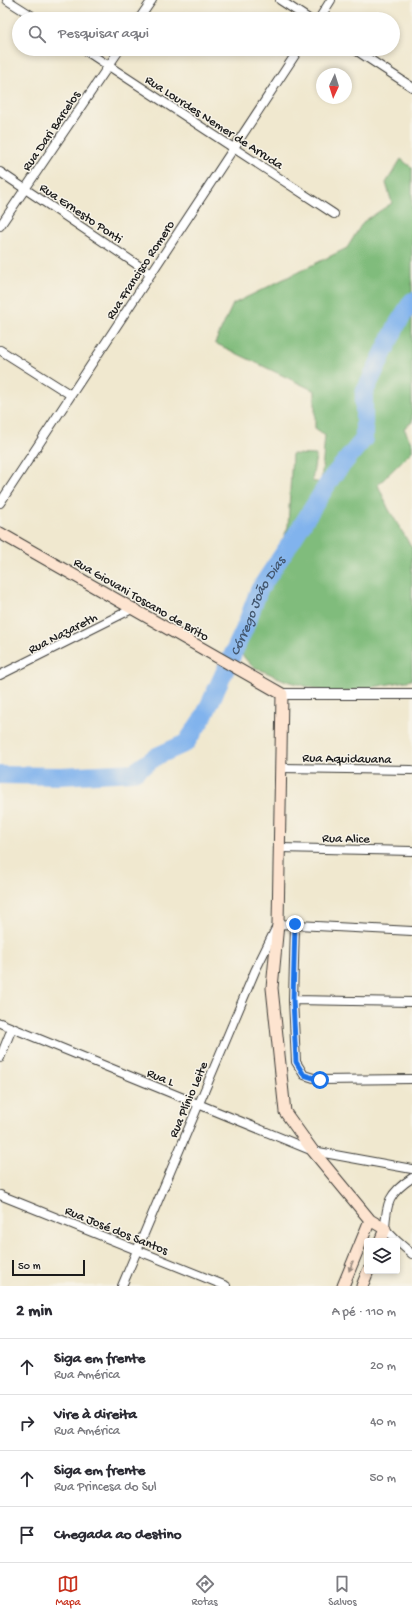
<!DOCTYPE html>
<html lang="pt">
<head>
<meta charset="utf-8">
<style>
	:root { --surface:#fff; --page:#f2f2f3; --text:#2b2b33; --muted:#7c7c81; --line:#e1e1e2; --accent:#c8321e }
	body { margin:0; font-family:"Gochi Hand",sans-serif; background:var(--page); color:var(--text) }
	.controls { position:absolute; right:12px; bottom:12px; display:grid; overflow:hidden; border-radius:4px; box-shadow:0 2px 6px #0003 }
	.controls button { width:36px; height:36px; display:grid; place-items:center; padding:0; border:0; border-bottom:1px solid var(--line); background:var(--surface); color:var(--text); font:20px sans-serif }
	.compass { position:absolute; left:316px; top:68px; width:36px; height:36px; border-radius:50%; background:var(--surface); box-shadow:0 2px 6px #0003; rotate:184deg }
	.scale { position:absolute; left:12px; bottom:10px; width:73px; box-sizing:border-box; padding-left:4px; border:2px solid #1c1c1c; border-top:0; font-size:11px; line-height:14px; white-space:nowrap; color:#1c1c1c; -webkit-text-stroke:3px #f7f3e8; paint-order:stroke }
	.stop { position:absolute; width:12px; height:12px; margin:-9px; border:3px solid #1a73e8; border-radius:50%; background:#fff }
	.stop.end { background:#1a73e8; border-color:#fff; box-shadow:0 1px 4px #0008 }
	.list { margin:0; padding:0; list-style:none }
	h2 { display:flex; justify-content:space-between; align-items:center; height:52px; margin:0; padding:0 16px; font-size:17px }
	h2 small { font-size:13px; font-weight:400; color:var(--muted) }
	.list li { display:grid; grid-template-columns:26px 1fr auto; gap:12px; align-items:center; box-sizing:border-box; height:56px; padding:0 16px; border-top:1px solid var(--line) }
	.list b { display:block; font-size:15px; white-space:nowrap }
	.list p { margin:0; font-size:13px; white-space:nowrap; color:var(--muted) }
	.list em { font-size:13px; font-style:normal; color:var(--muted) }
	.icon { flex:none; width:22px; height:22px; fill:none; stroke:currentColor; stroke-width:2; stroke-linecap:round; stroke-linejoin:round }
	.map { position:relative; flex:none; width:412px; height:1286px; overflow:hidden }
	.search { position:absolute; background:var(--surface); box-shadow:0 2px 6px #0003; left:12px; right:12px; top:12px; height:44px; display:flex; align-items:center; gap:10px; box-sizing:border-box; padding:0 14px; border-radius:22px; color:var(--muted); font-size:15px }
	.sheet { height:276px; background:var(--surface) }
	nav { display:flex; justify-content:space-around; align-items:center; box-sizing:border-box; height:56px; border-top:1px solid var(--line); background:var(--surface); font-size:11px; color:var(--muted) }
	nav a { display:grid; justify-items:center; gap:2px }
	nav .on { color:var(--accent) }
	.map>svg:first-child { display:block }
	.forest { fill:#80bc7b; stroke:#4e6c4c }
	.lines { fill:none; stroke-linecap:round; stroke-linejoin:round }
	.river { stroke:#81b3ed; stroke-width:18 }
	.minor-casing { stroke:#3c3b37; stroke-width:10 }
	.tertiary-casing { stroke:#3c3b37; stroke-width:12 }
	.secondary-casing { stroke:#3c3b37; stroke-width:13 }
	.minor { stroke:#fff; stroke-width:8 }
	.tertiary { stroke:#fff; stroke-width:10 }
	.secondary { stroke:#fde4d0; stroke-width:11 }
	.oneway { fill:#988a7f }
	.route { stroke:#1a73e8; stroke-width:5 }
	.labels { text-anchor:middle; stroke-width:3; stroke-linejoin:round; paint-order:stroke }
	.street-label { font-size:13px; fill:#1c1c1c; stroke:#f7f3e8 }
	.water-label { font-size:14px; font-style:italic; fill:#445870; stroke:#f7f3e8 }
</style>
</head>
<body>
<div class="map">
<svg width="412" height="1286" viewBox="0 0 412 1286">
	<rect width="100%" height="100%" fill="#f7f3e8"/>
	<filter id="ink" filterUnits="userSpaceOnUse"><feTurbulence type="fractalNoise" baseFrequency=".025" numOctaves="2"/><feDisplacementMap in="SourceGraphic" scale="8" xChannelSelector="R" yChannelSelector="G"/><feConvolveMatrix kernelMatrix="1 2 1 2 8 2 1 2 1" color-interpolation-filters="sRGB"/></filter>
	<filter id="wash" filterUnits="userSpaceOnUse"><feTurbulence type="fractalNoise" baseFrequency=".012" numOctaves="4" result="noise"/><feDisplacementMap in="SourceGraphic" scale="16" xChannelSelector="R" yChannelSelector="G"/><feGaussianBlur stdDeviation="0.9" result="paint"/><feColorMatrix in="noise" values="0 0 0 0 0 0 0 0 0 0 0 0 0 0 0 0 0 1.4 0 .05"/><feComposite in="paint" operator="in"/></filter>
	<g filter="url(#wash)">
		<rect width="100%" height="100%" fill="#f0e8cf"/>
		<path class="forest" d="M 401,159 L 412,168 L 412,422 L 404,428 L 412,445 L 412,451 L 378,485 L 388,508 L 412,548 L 412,680 L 333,694 L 284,680 L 252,666 L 234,646 L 237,630 L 247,602 L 275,558 L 288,527 L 292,454 L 316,455 L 312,481 L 321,483 L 325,435 L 315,428 L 315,391 L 215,343 L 233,304 L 347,248 L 363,222 L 392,203 L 386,183 Z"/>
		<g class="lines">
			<path class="river" id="s1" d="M 0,775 L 61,776 L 134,772 L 157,756 L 186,743 L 204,716 L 244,630 L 259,590 L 293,539 L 332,477 L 364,439 L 364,393 L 398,323 L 412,301"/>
		</g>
	</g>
	<g filter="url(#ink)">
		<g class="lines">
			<defs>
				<path id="minor" d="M 7,0 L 37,19
					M 280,0 L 309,19
					M 139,19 L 152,0
					M 319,19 L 331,0
					M 83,49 L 334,214
					M 354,49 L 412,87
					M 0,172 L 151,274
					M 0,226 L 120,49
					M 0,350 L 71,395
					M 0,503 L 299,49
					M 0,675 L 134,608
					M 281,768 L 412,770
					M 280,848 L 412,851
					M 295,924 L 293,1000 L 412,1002
					M 293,1000 L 296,1062 L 304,1075 L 320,1080 L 412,1079
					M 0,1023 L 313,1151 L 412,1169
					M 0,1058 L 12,1028
					M 0,1195 L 226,1286
					M 397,1241 L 385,1229 C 386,1203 389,1193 412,1178
					M 397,1241 L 412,1254
					M 122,1286 L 255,971 L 278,924 L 412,931"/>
				<path id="tertiary" d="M 282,694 L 412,694"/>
				<path id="secondary" d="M 0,533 L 282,694 L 278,924 L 272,988 L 285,1112 L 313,1151 L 370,1220 L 385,1229 L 380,1241
					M 343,1286 L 370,1220
					M 362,1286 L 368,1271"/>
			</defs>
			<use href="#minor" class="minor-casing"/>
			<use href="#tertiary" class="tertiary-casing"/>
			<use href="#secondary" class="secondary-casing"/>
			<use href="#minor" class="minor"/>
			<use href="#tertiary" class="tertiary"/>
			<use href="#secondary" class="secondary"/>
		</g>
		<defs><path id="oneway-solid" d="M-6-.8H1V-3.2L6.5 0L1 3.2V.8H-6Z"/></defs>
		<use class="oneway" href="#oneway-solid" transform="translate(351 1266) rotate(112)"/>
	</g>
	<g class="lines" filter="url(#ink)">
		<path class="route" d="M 295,924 L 293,1000 L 296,1062 L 304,1075 L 320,1080"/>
	</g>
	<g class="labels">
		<g class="street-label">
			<text transform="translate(215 121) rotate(33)" y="5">Rua Lourdes Nemer de Arruda</text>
			<text transform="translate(50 130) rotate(-56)" y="5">Rua Dari Barcelos</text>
			<text transform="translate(82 212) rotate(34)" y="5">Rua Ernesto Ponti</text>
			<text transform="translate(139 269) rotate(-57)" y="5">Rua Francisco Romero</text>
			<text transform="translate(142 598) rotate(30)" y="5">Rua Giovani Toscano de Brito</text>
			<text transform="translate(62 632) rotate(-27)" y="5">Rua Nazareth</text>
			<text transform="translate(347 757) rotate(1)" y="5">Rua Aquidauana</text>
			<text transform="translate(346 837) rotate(1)" y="5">Rua Alice</text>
			<text transform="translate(161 1076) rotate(22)" y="5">Rua L</text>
			<text transform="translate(187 1099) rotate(-67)" y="5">Rua Plínio Leite</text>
			<text transform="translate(117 1229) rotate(22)" y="5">Rua José dos Santos</text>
		</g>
		<g class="water-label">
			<text dy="5" stroke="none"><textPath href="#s1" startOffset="349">Córrego João Dias</textPath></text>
		</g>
	</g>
</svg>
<div class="controls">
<button><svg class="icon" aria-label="layers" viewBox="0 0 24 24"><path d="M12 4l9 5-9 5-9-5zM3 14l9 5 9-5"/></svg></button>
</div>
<svg class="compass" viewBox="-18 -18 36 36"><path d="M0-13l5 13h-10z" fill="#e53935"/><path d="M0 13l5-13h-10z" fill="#7c7c81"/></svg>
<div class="scale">50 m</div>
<div class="stop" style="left:320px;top:1080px"></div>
<div class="stop end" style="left:295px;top:924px"></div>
<div class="search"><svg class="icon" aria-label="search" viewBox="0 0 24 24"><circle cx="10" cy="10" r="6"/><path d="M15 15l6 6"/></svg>Pesquisar aqui</div>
</div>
<section class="sheet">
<h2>2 min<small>A pé · 110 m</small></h2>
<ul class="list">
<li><svg class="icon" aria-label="ahead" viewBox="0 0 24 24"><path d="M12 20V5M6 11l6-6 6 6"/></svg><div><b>Siga em frente</b><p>Rua América</p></div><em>20 m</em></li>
<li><svg class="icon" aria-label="right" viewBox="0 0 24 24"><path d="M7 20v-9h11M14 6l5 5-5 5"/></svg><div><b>Vire à direita</b><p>Rua América</p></div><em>40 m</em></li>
<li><svg class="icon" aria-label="ahead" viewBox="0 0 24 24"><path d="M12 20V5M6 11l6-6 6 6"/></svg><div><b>Siga em frente</b><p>Rua Princesa do Sul</p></div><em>50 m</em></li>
<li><svg class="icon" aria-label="arrive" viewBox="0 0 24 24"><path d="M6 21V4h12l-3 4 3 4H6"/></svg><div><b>Chegada ao destino</b></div></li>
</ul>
</section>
<nav>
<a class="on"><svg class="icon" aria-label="map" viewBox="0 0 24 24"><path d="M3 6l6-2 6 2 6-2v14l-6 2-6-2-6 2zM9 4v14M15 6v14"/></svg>Mapa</a>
<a><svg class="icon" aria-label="directions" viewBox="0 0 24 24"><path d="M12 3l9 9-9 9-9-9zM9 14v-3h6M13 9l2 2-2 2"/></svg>Rotas</a>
<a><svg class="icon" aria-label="saved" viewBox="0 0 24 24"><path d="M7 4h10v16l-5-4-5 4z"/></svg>Salvos</a>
</nav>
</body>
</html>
